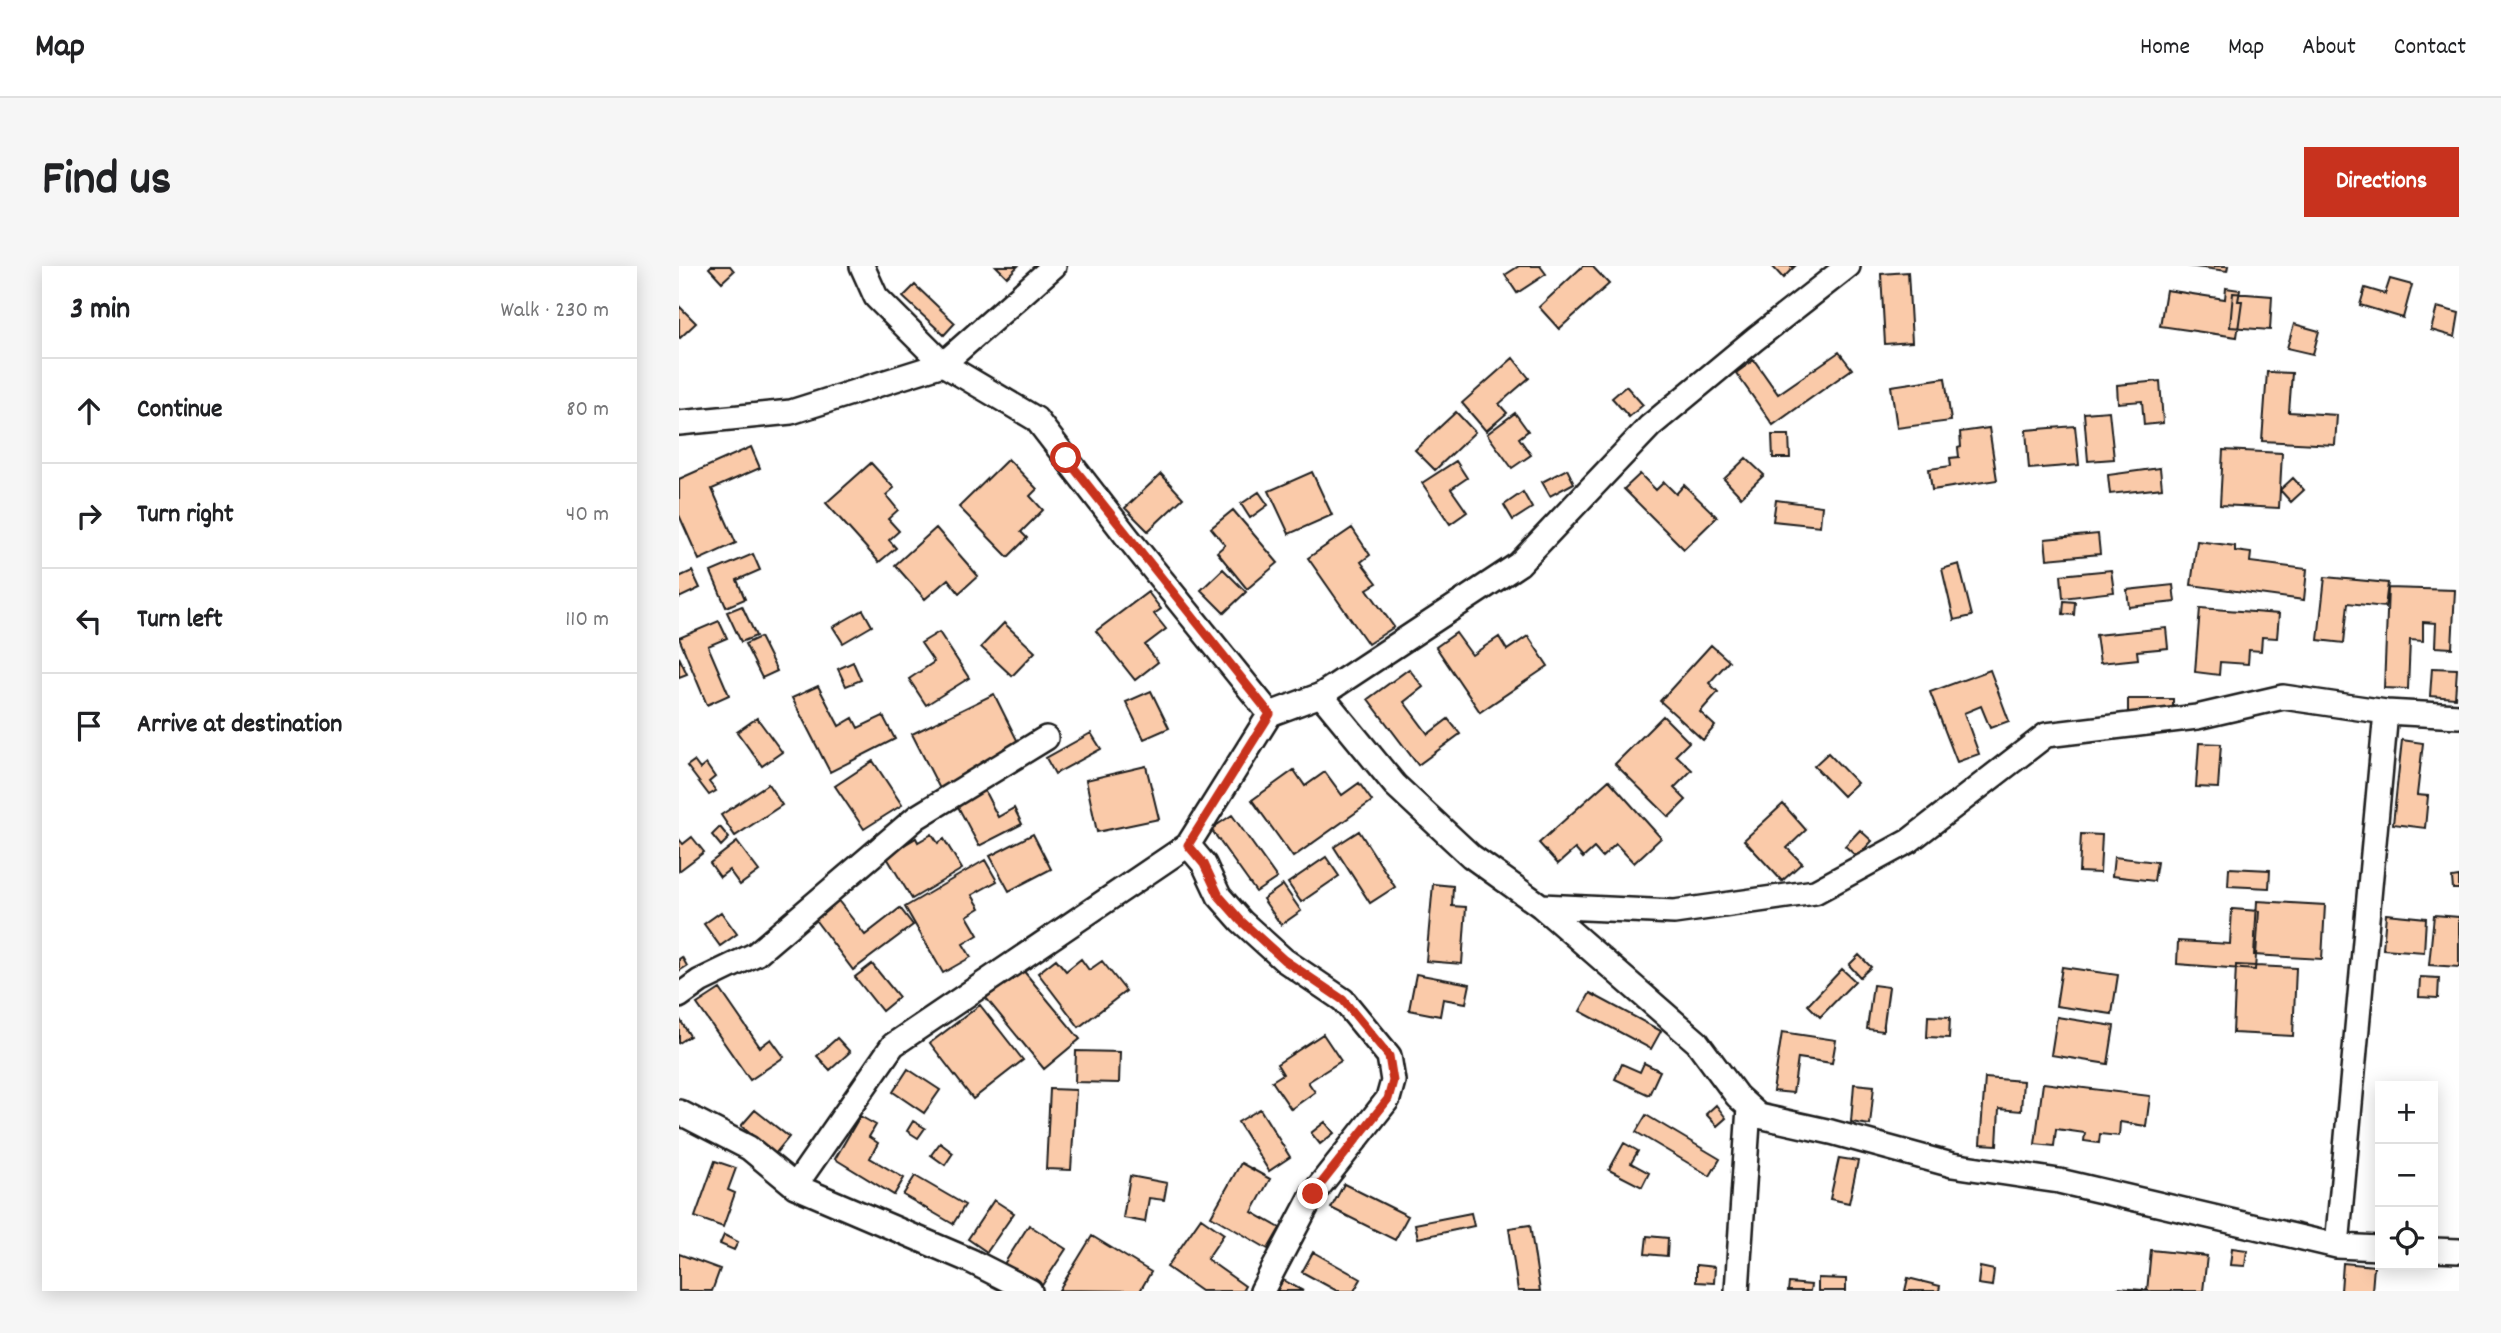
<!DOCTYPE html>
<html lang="en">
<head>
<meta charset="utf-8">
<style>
	:root { --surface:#fff; --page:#f6f6f6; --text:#202124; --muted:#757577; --line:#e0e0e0; --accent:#c8321e }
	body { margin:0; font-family:Dekko,sans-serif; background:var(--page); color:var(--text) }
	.controls { position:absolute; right:21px; bottom:21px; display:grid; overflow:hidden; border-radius:0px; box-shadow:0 4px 18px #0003 }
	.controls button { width:63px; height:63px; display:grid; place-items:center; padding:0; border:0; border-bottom:2px solid var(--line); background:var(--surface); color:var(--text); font:35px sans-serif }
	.stop { position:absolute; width:21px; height:21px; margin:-16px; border:5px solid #c8321e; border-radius:50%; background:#fff }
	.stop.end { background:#c8321e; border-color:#fff; box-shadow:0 2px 7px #0008 }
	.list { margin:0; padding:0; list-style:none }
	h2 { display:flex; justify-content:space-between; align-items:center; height:91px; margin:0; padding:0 28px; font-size:30px }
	h2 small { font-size:23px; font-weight:400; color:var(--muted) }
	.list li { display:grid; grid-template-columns:46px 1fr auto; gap:21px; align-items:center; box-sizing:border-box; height:105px; padding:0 28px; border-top:2px solid var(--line) }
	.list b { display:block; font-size:26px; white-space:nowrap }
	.list em { font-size:23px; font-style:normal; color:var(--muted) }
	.icon { flex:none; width:38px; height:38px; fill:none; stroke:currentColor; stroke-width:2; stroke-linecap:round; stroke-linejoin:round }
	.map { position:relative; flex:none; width:1780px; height:1025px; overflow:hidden; border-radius:0px }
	header { display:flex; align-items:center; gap:42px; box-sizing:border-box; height:98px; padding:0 35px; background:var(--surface); border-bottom:2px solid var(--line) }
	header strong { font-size:33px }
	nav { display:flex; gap:38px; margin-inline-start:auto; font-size:24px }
	.intro { display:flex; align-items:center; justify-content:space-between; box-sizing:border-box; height:168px; padding:0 42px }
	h1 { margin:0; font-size:49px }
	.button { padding:18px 32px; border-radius:0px; background:var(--accent); color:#fff; font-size:24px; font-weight:700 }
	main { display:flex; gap:42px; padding:0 42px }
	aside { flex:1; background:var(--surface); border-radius:0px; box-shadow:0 4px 18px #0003 }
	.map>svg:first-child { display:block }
	.building { fill:#facaa9; stroke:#1c1c1c; stroke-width:2 }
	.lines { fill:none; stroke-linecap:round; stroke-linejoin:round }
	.street-casing { stroke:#1c1c1c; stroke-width:28 }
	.street { stroke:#fff; stroke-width:23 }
	.route { stroke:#c8321e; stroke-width:9 }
</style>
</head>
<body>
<header>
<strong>Map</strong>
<nav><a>Home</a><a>Map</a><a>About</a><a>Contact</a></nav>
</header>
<div class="intro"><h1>Find us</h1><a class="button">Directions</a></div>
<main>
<aside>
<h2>3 min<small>Walk · 230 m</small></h2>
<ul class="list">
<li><svg class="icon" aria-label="ahead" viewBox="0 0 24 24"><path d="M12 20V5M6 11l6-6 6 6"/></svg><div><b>Continue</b></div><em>80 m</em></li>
<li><svg class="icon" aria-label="right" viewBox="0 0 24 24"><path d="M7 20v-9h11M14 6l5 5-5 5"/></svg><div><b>Turn right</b></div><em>40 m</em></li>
<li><svg class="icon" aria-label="left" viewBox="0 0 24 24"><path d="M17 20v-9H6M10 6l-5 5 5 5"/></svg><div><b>Turn left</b></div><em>110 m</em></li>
<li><svg class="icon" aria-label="arrive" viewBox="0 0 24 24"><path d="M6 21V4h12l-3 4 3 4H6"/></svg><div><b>Arrive at destination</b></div></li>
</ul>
</aside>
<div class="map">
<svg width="1780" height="1025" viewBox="0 0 1780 1025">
	<rect width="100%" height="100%" fill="#fff"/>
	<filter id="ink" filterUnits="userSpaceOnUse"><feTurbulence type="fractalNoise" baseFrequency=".0143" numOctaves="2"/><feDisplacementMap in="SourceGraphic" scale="14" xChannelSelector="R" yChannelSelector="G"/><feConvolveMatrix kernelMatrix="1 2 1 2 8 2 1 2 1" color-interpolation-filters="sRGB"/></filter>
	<g filter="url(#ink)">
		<path class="building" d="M 32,0 L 51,0 L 55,5 L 43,16 L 30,2 Z
			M 317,0 L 339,0 L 328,11 Z
			M 840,0 L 861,0 L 867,8 L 838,27 L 826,9 Z
			M 904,0 L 913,0 L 930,18 L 880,63 L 860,41 Z
			M 1093,0 L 1116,0 L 1104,12 Z
			M 1508,0 L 1549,0 L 1548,5 Z
			M 1229,6 L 1233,76 L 1206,78 L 1202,8 Z
			M 1711,13 L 1733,19 L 1724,52 L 1681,39 L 1686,22 L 1706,28 Z
			M 236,19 L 276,57 L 265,69 L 224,31 Z
			M 1547,22 L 1561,24 L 1559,35 L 1563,35 L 1558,71 L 1481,60 L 1487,24 L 1546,33 Z
			M 1554,27 L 1593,30 L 1591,64 L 1551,61 Z
			M 0,40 L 17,57 L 1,72 L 0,71 Z
			M 1758,41 L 1780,47 L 1776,71 L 1752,64 Z
			M 1615,58 L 1640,65 L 1634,88 L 1608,82 Z
			M 1160,86 L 1173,103 L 1094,159 L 1057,107 L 1075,94 L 1099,128 Z
			M 834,92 L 850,112 L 820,138 L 828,147 L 807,165 L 783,137 Z
			M 1588,106 L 1613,107 L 1610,146 L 1658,149 L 1656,179 L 1583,175 Z
			M 1266,112 L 1272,155 L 1218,162 L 1212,120 Z
			M 1481,115 L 1484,157 L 1465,159 L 1463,135 L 1439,137 L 1438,119 Z
			M 947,120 L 964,139 L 950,151 L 933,132 Z
			M 1430,145 L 1435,193 L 1409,195 L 1405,147 Z
			M 777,146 L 796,166 L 756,204 L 736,184 Z
			M 836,147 L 849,165 L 840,172 L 852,189 L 833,202 L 808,168 Z
			M 1396,160 L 1400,199 L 1350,203 L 1347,164 Z
			M 1310,162 L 1318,214 L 1253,224 L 1250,203 L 1272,200 L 1271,192 L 1280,191 L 1279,182 L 1282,181 L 1281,166 Z
			M 1093,169 L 1110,169 L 1111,192 L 1094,192 Z
			M 72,181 L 81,202 L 33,223 L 57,277 L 20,294 L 0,249 L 0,213 Z
			M 1544,184 L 1603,187 L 1600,242 L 1541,239 Z
			M 1067,192 L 1085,209 L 1062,231 L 1045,213 Z
			M 329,193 L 358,223 L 351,230 L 364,244 L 342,266 L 348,272 L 329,291 L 280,241 Z
			M 777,195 L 788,212 L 772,223 L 788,246 L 771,258 L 743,217 Z
			M 192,197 L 215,222 L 207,229 L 219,244 L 209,253 L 220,265 L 210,274 L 217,282 L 200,296 L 147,237 Z
			M 1481,202 L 1483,222 L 1431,228 L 1429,209 Z
			M 888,203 L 895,217 L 871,230 L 863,216 Z
			M 633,206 L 653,249 L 610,268 L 590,225 Z
			M 482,208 L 504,232 L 469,265 L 446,242 Z
			M 961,208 L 977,224 L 985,216 L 997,228 L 1005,219 L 1038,251 L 1005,283 L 945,223 Z
			M 1614,212 L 1625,224 L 1612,236 L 1601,224 Z
			M 580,226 L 589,239 L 571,252 L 562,238 Z
			M 844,226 L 853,242 L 834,254 L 825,239 Z
			M 1097,234 L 1143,240 L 1141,260 L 1094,255 Z
			M 554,244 L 599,297 L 568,323 L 538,286 L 546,279 L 532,262 Z
			M 257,262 L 299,310 L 280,327 L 269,313 L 246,333 L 216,299 Z
			M 673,262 L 691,289 L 682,296 L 698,317 L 688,323 L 715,361 L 689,378 L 629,292 Z
			M 1419,268 L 1421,288 L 1368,293 L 1366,273 Z
			M 1518,275 L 1556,280 L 1556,285 L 1572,287 L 1571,296 L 1628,303 L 1625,334 L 1512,319 Z
			M 74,288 L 81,304 L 58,314 L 66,333 L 47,341 L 32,306 Z
			M 1280,298 L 1293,350 L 1275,354 L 1263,303 Z
			M 544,303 L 567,326 L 545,347 L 522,324 Z
			M 1432,304 L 1435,326 L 1384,332 L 1382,309 Z
			M 13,305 L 21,322 L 0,332 L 0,311 Z
			M 1646,311 L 1709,317 L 1706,341 L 1669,337 L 1665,377 L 1639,374 Z
			M 1494,319 L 1496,336 L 1450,341 L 1448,324 Z
			M 1709,322 L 1776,324 L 1773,382 L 1756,381 L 1757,357 L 1744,356 L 1744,375 L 1731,374 L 1729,423 L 1705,422 Z
			M 469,326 L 482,343 L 475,348 L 487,363 L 466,379 L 479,396 L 456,414 L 417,365 Z
			M 1385,335 L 1396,336 L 1395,349 L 1384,348 Z
			M 63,340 L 77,370 L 62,376 L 48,346 Z
			M 1521,342 L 1600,348 L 1598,372 L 1583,371 L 1582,385 L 1570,384 L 1569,398 L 1541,396 L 1540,409 L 1516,406 Z
			M 184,344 L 193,360 L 164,377 L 154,361 Z
			M 40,355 L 48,372 L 29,380 L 50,429 L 28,439 L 0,372 Z
			M 325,357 L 356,386 L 333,410 L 302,381 Z
			M 1487,362 L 1489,382 L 1458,385 L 1459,393 L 1421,397 L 1417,369 Z
			M 260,366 L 290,412 L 247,439 L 230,413 L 255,396 L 242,377 Z
			M 777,367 L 793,389 L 820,371 L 828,384 L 849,370 L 869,400 L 801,446 L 757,381 Z
			M 81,371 L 98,405 L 83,412 L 66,378 Z
			M 1032,379 L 1050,395 L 1030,417 L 1039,426 L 1021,446 L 1036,460 L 1024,474 L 981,435 Z
			M 0,391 L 8,408 L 0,411 Z
			M 174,396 L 182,414 L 167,420 L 159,403 Z
			M 1753,402 L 1778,403 L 1776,432 L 1751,430 Z
			M 730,403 L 744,421 L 725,436 L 749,468 L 769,453 L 781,468 L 739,499 L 689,433 Z
			M 1311,404 L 1330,455 L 1311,462 L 1302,440 L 1285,447 L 1300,488 L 1278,496 L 1251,426 Z
			M 139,420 L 160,460 L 174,452 L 179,462 L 204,450 L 216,473 L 151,506 L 113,432 Z
			M 472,425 L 490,462 L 465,473 L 447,436 Z
			M 315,428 L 342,482 L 261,523 L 233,468 Z
			M 1449,433 L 1494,433 L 1494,449 L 1449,449 Z
			M 984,450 L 1010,476 L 997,489 L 1013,504 L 995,522 L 1007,534 L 990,551 L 936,498 Z
			M 78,452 L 103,486 L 83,500 L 58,466 Z
			M 412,467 L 422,483 L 376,508 L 367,492 Z
			M 1723,474 L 1744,477 L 1738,529 L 1749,530 L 1746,562 L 1714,558 Z
			M 1520,477 L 1542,478 L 1539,522 L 1517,521 Z
			M 1149,487 L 1178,517 L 1164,530 L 1135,500 Z
			M 15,495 L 21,503 L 27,498 L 36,511 L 30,516 L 37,525 L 30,529 L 8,500 Z
			M 194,495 L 223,539 L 185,563 L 156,520 Z
			M 467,500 L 480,553 L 418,566 L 407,514 Z
			M 615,504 L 626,520 L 646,506 L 663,529 L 680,517 L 693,535 L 614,591 L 573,534 Z
			M 930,514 L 982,572 L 955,597 L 937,578 L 923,591 L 915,582 L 904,592 L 896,583 L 879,598 L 860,577 Z
			M 89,518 L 103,539 L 56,570 L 42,549 Z
			M 304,522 L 319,551 L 335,542 L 343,558 L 300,580 L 277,537 Z
			M 1104,538 L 1127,564 L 1108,582 L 1123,597 L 1103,615 L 1065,574 Z
			M 553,549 L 598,612 L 577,626 L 532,563 Z
			M 41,561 L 50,572 L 42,580 L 33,569 Z
			M 1181,564 L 1193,575 L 1178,591 L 1166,580 Z
			M 680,565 L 716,621 L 691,637 L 655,581 Z
			M 253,568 L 259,577 L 265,573 L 283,603 L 233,633 L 207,590 L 237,572 L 239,576 Z
			M 354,568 L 372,603 L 330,625 L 311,590 Z
			M 1402,568 L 1423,569 L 1421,607 L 1400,606 Z
			M 13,571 L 25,586 L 0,605 L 0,573 L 4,578 Z
			M 58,576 L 80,605 L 61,619 L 50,604 L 41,611 L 31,597 Z
			M 647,591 L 660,610 L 622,636 L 609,617 Z
			M 1435,591 L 1478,596 L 1475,615 L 1433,610 Z
			M 306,594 L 318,615 L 293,629 L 301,642 L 288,650 L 299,669 L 284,678 L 292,691 L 264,707 L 226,641 Z
			M 1550,602 L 1591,604 L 1590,622 L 1549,620 Z
			M 1780,611 L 1780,623 L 1774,623 L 1773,612 Z
			M 754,618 L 774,620 L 773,640 L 787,641 L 783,698 L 747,695 Z
			M 604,619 L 622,645 L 602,659 L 584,633 Z
			M 158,633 L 186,669 L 221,642 L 234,659 L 174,704 L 134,651 Z
			M 1578,635 L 1646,639 L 1643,693 L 1575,689 Z
			M 1553,643 L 1580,645 L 1576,704 L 1498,698 L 1499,675 L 1551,678 Z
			M 42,646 L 58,668 L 41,680 L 25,658 Z
			M 1707,648 L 1747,652 L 1745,686 L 1704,683 Z
			M 1755,649 L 1780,651 L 1780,701 L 1750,699 Z
			M 1180,689 L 1192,701 L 1181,711 L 1170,699 Z
			M 3,691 L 8,700 L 0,705 L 0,693 Z
			M 377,693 L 387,705 L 402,693 L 410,704 L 423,695 L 447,725 L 400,761 L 359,707 Z
			M 193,698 L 220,731 L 203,745 L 176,711 Z
			M 1557,699 L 1617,702 L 1614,770 L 1554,767 Z
			M 1383,701 L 1439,709 L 1433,748 L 1377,740 Z
			M 343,703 L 401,773 L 365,803 L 307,732 Z
			M 1163,703 L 1176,715 L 1141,751 L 1129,739 Z
			M 737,708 L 791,718 L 787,737 L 764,733 L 761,750 L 730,744 Z
			M 1741,711 L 1760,712 L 1759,732 L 1740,731 Z
			M 1194,719 L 1210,721 L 1204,765 L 1188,763 Z
			M 41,723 L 81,781 L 92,773 L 105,791 L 71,814 L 18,738 Z
			M 911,727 L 982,765 L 972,783 L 901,745 Z
			M 301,739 L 344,794 L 294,833 L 251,777 Z
			M 1249,750 L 1271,751 L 1270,772 L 1248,771 Z
			M 1378,751 L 1435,760 L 1429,798 L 1372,789 Z
			M 0,752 L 11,770 L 0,777 Z
			M 1103,766 L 1157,774 L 1153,797 L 1119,792 L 1114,827 L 1094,825 Z
			M 644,768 L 662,795 L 629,816 L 636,826 L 612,843 L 593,815 L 604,808 L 598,798 Z
			M 158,772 L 171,786 L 151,804 L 138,790 Z
			M 397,785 L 441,786 L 440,817 L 396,816 Z
			M 965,797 L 981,805 L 970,829 L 936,813 L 943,798 L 961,806 Z
			M 229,803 L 261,824 L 245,847 L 214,826 Z
			M 1306,812 L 1344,815 L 1342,845 L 1320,843 L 1318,879 L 1301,878 Z
			M 1364,817 L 1471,830 L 1467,860 L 1441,856 L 1440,870 L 1421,868 L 1420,877 L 1405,875 L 1406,867 L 1377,863 L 1375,880 L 1356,878 Z
			M 1175,818 L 1195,820 L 1191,859 L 1172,856 Z
			M 371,823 L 397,824 L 392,904 L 367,903 Z
			M 1037,839 L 1047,852 L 1038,860 L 1027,848 Z
			M 581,843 L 611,891 L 590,905 L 559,856 Z
			M 76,844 L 110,871 L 96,888 L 62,860 Z
			M 967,849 L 1041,893 L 1031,910 L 957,866 Z
			M 181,850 L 197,859 L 190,871 L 199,877 L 191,892 L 225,912 L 215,929 L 156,893 Z
			M 234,855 L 246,862 L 239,872 L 228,865 Z
			M 646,856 L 655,867 L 641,878 L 632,867 Z
			M 261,877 L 274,887 L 266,899 L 252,889 Z
			M 945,877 L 959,885 L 952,897 L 970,907 L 963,921 L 930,904 Z
			M 1160,892 L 1179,895 L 1170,937 L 1151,933 Z
			M 36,895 L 57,902 L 49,924 L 56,927 L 44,961 L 16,951 Z
			M 562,897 L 591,913 L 573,946 L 601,962 L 589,983 L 532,950 Z
			M 236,910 L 286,939 L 274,958 L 224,929 Z
			M 451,910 L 488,917 L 485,934 L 470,932 L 466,956 L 444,952 Z
			M 665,918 L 729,950 L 716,974 L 652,942 Z
			M 315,934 L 335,947 L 308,986 L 289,973 Z
			M 792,947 L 795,960 L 739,972 L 736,958 Z
			M 522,952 L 545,968 L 528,993 L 566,1020 L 563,1025 L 522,1025 L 488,1001 Z
			M 350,959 L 387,983 L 362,1021 L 325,998 Z
			M 851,959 L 861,1025 L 839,1025 L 830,962 Z
			M 45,969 L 59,976 L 55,984 L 41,978 Z
			M 413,970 L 472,1006 L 461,1025 L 380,1024 Z
			M 968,970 L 989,972 L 988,990 L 966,988 Z
			M 1553,982 L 1568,984 L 1566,1000 L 1551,999 Z
			M 1472,984 L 1528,990 L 1524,1025 L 1468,1025 Z
			M 634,986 L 682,1013 L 675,1025 L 658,1025 L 623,1006 Z
			M 0,988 L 41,1003 L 33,1025 L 0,1025 Z
			M 1664,997 L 1695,1000 L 1693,1025 L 1662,1025 Z
			M 1017,999 L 1036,1001 L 1035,1017 L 1017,1016 Z
			M 1301,1001 L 1315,1004 L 1313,1020 L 1299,1018 Z
			M 1139,1012 L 1167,1013 L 1167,1025 L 1139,1025 Z
			M 1229,1012 L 1261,1020 L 1260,1025 L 1226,1025 Z
			M 604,1014 L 624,1025 L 598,1025 Z
			M 1110,1017 L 1132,1019 L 1131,1025 L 1109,1025 Z
			M 1439,1022 L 1475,1025 L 1439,1025 Z"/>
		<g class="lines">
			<defs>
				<path id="street" d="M 183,0 L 197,31 L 264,98 L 357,153 L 449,272 L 591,448
					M 0,157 L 112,146 L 264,98 L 375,0
					M 642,429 L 716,519 L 792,590 L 862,640 L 1018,776 L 1058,830 L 1080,850 L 1152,866 L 1273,899 L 1380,915 L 1658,980 L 1701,982
					M 509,579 L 525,598 L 540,630 L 562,655 L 605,694 L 664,734 L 710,790 L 714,815 L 709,833 L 634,928 L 583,1025
					M 862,640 L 995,646 L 1136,626 L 1230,575 L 1367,469 L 1518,451 L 1604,431 L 1707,446 L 1780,450
					M 0,730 L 21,715 L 77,688 L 238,551 L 367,472
					M 0,846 L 70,882 L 116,920 L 292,995 L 351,1025
					M 116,920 L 214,779 L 509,579 L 591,448 L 642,429 L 840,298 L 971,160 L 1076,73 L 1169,0
					M 1658,980 L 1707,446
					M 1754,984 L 1780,985
					M 1058,1025 L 1070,841"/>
			</defs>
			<use href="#street" class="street-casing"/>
			<use href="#street" class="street"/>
		</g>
	</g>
	<g class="lines" filter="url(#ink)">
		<path class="route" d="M 387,192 L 591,448 L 509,579 L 525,598 L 540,630 L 562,655 L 605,694 L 664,734 L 710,790 L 714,815 L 709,833 L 634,928"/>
	</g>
</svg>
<div class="controls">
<button>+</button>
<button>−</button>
<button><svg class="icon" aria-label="locate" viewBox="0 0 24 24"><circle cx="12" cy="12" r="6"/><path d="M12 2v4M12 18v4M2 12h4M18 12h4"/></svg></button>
</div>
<div class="stop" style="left:387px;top:192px"></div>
<div class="stop end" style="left:634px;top:928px"></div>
</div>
</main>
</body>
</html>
